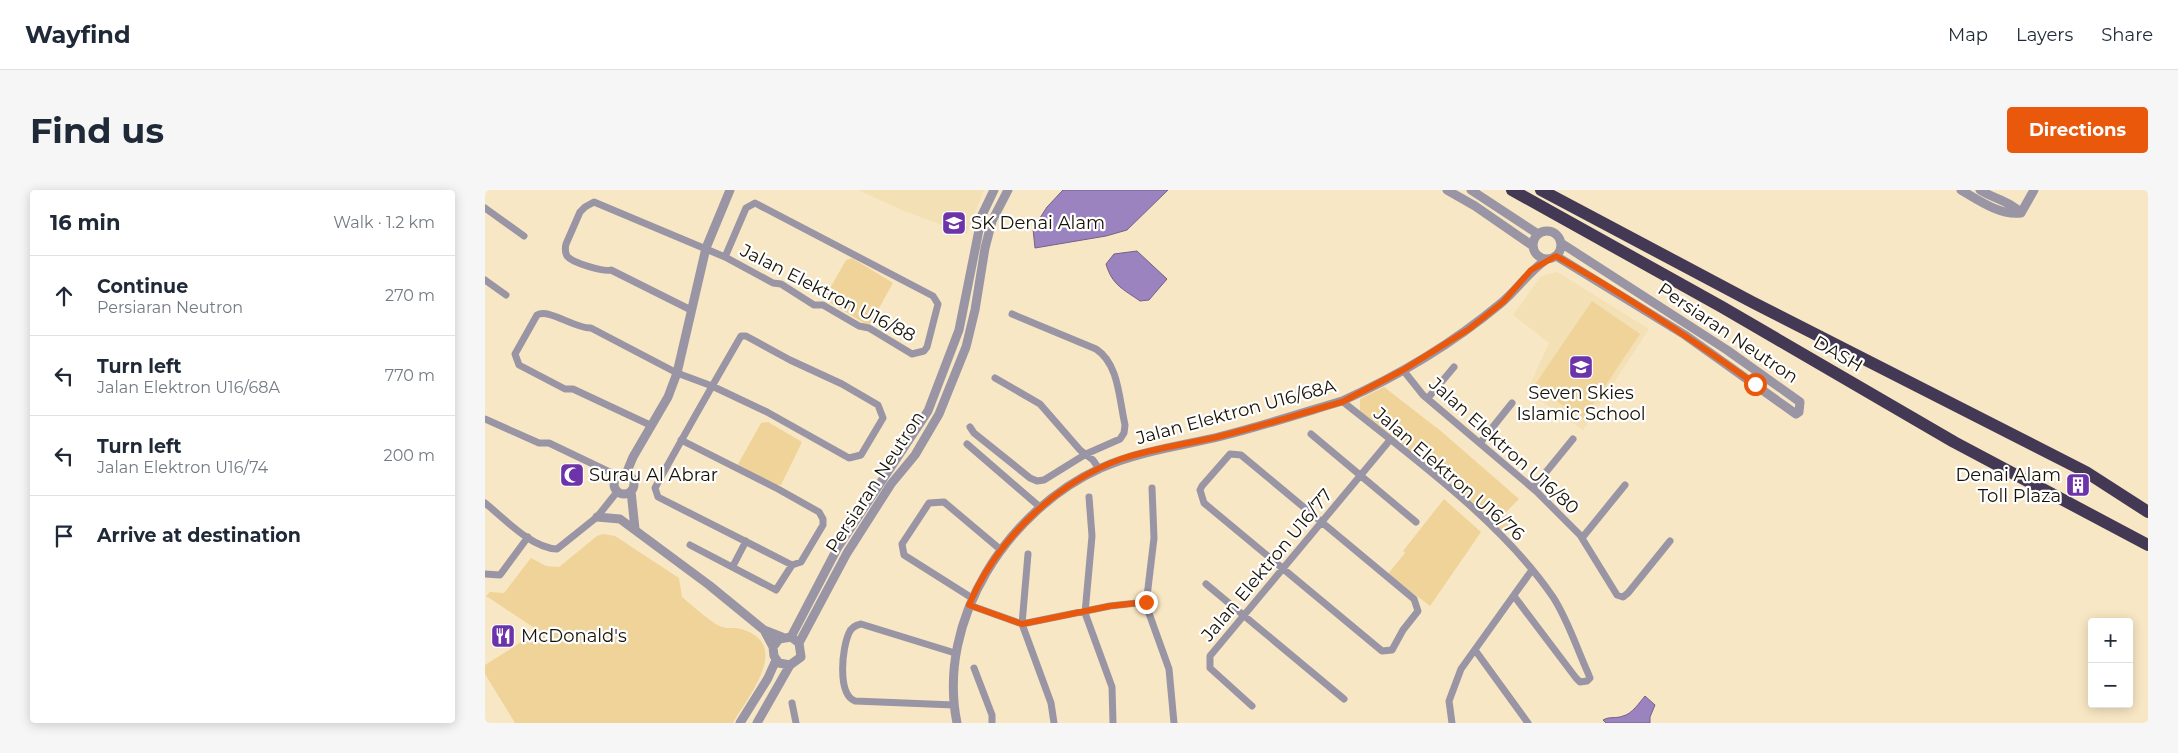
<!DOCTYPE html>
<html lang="en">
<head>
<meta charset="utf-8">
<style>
	:root { --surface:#fff; --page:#f6f6f7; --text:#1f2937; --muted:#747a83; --line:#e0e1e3; --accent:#ea580c }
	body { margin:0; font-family:Montserrat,sans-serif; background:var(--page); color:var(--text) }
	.controls { position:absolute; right:15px; bottom:15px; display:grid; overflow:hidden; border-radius:5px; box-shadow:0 2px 12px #0003 }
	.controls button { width:45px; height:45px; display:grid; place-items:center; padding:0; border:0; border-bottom:1px solid var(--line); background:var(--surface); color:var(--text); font:25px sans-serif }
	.stop { position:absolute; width:15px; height:15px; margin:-11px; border:4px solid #ea580c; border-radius:50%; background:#fff }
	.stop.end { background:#ea580c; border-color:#fff; box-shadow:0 1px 5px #0008 }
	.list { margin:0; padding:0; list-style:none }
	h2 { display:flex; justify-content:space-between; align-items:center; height:65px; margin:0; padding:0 20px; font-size:21px }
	h2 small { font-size:16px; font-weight:400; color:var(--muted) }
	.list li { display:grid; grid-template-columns:32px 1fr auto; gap:15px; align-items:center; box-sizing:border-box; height:80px; padding:0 20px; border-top:1px solid var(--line) }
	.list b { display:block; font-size:19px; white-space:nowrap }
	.list p { margin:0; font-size:16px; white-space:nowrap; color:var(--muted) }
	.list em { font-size:16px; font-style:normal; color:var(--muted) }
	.icon { flex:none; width:28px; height:28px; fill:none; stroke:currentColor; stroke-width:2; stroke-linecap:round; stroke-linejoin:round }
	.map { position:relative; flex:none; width:1663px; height:533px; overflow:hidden; border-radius:5px }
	header { display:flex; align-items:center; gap:30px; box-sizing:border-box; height:70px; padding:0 25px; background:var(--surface); border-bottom:1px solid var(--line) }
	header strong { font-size:24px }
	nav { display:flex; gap:28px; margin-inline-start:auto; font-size:18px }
	.intro { display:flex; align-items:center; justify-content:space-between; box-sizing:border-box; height:120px; padding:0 30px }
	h1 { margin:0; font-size:35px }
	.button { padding:12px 22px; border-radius:5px; background:var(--accent); color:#fff; font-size:18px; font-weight:700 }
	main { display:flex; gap:30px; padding:0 30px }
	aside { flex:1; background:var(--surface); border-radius:5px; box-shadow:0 2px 12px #0003 }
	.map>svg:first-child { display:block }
	.built { fill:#f4e0b5 }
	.green { fill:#efd399 }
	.water { fill:#9b83c0; stroke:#746188 }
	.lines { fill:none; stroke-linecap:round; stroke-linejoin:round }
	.minor { stroke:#9a95a4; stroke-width:7 }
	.tertiary { stroke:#9a95a4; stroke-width:9 }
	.motorway { stroke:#443955; stroke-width:12 }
	.route { stroke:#ea580c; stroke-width:6 }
	.labels { text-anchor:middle; stroke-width:4.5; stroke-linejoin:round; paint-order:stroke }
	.poi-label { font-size:18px; fill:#181206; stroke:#fff; text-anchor:start }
	.street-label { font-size:18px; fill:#181206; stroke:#fff }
</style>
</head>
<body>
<header>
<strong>Wayfind</strong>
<nav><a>Map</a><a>Layers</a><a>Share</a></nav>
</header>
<div class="intro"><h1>Find us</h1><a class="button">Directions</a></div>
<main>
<aside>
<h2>16 min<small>Walk · 1.2 km</small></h2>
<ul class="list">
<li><svg class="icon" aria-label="ahead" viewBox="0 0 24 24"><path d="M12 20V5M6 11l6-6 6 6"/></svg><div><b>Continue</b><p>Persiaran Neutron</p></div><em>270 m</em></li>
<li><svg class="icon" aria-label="left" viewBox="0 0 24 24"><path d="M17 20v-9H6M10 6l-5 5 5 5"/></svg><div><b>Turn left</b><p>Jalan Elektron U16/68A</p></div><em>770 m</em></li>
<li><svg class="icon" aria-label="left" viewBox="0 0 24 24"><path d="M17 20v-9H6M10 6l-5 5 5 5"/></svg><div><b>Turn left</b><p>Jalan Elektron U16/74</p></div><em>200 m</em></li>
<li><svg class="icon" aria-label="arrive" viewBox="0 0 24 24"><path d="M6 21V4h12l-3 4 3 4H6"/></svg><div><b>Arrive at destination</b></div></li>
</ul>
</aside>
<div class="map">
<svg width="1663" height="533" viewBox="0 0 1663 533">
	<rect width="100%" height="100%" fill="#f8e7c4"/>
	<path class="built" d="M 373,0 L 499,0 L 482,44 L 419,21 Z
		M 1072,82 L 1164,139 L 1098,240 L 1042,201 L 1064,153 L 1028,125 L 1056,86 Z"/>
	<path class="green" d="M 367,68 L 408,93 L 384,136 L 339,109 L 361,70 Z
		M 1107,111 L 1155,144 L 1098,229 L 1049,196 Z
		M 899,197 L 957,242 L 1034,309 L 1020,323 L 1030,333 L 1016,341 L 875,221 L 875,209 Z
		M 283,232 L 317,252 L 296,295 L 290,295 L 252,276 L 276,233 Z
		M 959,309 L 996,342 L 945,416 L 903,384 L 920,363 L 918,361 Z
		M 118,344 L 130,346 L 194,388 L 197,407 C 207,415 226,433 237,437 C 243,439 250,437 256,439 C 308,454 263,506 248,533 L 30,533 L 0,484 L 0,475 L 54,441 L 1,406 L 5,402 L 19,403 L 46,368 L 61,376 L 74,377 L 112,346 Z"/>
	<path class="water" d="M 578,0 L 683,0 L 642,40 L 621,46 L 550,58 L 548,39 L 562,17 Z
		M 652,61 L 682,89 L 664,110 L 655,111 C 638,99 627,95 621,74 L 629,64 Z
		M 1160,506 L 1170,515 L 1165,527 L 1165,533 L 1121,533 L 1118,530 C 1125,526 1131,529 1138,526 C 1147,524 1154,513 1160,506 Z"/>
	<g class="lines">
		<path class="minor" d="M 0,18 L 39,46
			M 0,90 L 21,105
			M 206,120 L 126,80 C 119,82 87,73 82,66 C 80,62 80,58 81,54 L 95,22 L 100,17 L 109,12 L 240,67 L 288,93 L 296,94 L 329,115 L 338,115 L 374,136 L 384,138 L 427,164 L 439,161 L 442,157 L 453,114 L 448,106 L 270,13 L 261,18 L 240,67
			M 918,180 L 938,205 L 1051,301 L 1095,345 L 1132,405 L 1138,407 L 1143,403 L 1185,351
			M 510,188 L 555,214 L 595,260 L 608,270 L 614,279
			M 943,208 L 969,177
			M 857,211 C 928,268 1017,332 1068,407 C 1083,430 1092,459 1103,483 L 1105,488 L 1102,491 L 1095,492 L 1091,488 L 1029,406
			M 0,229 L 54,253 L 64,253 L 133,286
			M 165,235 L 88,199 L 80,199 L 34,175 L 30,164 L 52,125 C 64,118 90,139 106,138 L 192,183 L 227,196 L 282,222 L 364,268 L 376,265 L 398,228 L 393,215 L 357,194 L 305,170 L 261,146 L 256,146 C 227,196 198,247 170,298 L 173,307 L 307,375 L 316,372 L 338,335 L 338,329 L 334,322 L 293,299 L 196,250
			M 485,237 L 489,243 L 545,288 L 552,291 L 559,290 L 601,264 L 635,249 L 639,243 L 640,235 C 634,209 634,174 611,159 L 527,124
			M 826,244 L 931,332
			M 995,253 L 1027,213
			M 482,254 L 556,318
			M 745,264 L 756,265 L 929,409 L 933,421 L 918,440 L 907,460 L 897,461 L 719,313 L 715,300 L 717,296 Z
			M 667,298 L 669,348 L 661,415 L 684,479 L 689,533
			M 1048,298 L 1088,249
			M 604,307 L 607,346 L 600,423 L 627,497 L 628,533
			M 0,313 C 19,328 46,358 72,359 L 112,327 L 132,302
			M 1097,348 L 1140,295
			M 205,355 L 291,400 L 307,375
			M 543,364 L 537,434 L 566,513 L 569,533
			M 248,376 L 261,351
			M 0,384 L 15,385 L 43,347
			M 721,394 L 859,509
			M 487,408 L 419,365 L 417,354 L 444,313 L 459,312 L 516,360
			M 484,415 L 537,434 L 625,416 L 661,412
			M 990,460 L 1043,533
			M 489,478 L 507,525 L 507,533
			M 307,513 L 311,533
			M 469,515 L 370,511 C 352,504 357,458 364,443 C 366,438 371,435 376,434 L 470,463
			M 767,516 L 725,478 L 725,466 L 905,250
			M 967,533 L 964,511 L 976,479 L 1047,380"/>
		<path class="tertiary" d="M 962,0 L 990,16 L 1048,56
			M 986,0 L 1053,44
			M 1476,0 C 1493,10 1516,26 1536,23
			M 1495,0 C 1509,9 1525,11 1536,23
			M 1536,23 L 1549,0
			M1048 55a14 14 0 1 1 28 0a14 14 0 1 1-28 0Z
			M 1071,66 L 1200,145 L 1311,224 L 1314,222 L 1315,212 L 1242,160 L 1076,53
			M129 294a10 10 0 1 1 20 0a10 10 0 1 1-20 0Z
			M 141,284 L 148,267 L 183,207 L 192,183 L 221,58 L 245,0
			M 146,301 L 150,339
			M 112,327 L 135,329 L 224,395 L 279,440 L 297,447
			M 279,440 L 288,457 L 289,466 L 294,473 L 305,475 L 316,467 L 314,453 L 306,447 L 294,449 L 288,457
			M 306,447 L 353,357 L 443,221 L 474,140 L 497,25 L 509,0
			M 314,453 L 362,363 L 406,294 L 430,265 L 454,224 L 481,157 L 490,120 L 500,58 L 507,31 L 523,0
			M 255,533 L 283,488 L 291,470
			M 272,533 L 305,475
			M 472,533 C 451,430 523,320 616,278 C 654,261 697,256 737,246 C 777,236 817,223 857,211 C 913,186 968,153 1015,114 C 1033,99 1043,82 1062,69"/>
		<path class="motorway" d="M 1027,0 L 1237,117 L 1469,252 L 1663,355
			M 1056,0 L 1267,112 L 1601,282 L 1663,322"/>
	</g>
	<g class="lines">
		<path class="route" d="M 661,412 L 625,416 L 537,434 L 484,415 C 511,351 570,293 636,269 C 668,258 704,254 736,246 C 777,236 817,223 857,212 L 918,180 L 984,139 L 1018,112 L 1046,80 L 1071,66 C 1140,105 1205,148 1270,194"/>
	</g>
	<defs>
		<symbol id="school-square" viewBox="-11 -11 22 22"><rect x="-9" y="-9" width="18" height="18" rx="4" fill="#6d33a9" stroke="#fff"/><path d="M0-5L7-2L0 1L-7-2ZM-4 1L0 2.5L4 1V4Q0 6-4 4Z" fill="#fff"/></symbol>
		<symbol id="mosque-square" viewBox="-11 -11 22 22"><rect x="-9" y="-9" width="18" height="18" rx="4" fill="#6d33a9" stroke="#fff"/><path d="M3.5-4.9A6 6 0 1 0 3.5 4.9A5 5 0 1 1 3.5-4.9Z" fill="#fff"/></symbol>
		<symbol id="building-square" viewBox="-11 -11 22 22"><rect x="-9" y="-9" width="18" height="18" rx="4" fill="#6d33a9" stroke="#fff"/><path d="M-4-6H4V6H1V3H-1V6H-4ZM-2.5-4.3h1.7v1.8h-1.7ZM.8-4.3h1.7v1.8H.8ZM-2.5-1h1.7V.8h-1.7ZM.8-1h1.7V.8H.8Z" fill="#fff"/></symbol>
		<symbol id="restaurant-square" viewBox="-11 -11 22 22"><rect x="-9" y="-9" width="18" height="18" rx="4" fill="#6d33a9" stroke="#fff"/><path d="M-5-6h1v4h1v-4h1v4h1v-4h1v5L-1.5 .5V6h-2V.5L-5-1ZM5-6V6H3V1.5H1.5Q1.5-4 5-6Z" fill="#fff"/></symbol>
	</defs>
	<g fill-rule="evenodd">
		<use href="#school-square" x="455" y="19" width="28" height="28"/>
		<use href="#school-square" x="1082" y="163" width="28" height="28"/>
		<use href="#mosque-square" x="73" y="271" width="28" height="28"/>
		<use href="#building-square" x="1579" y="281" width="28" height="28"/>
		<use href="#restaurant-square" x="4" y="432" width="28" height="28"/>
	</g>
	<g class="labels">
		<g class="poi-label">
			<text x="486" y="39">SK Denai Alam</text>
			<text x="1096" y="209" text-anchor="middle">Seven Skies<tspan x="1096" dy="21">Islamic School</tspan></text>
			<text x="104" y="291">Surau Al Abrar</text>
			<text x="1576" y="291" text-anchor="end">Denai Alam<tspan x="1576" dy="21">Toll Plaza</tspan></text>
			<text x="36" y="452">McDonald's</text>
		</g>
		<g class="street-label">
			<text transform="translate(343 103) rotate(27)" y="6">Jalan Elektron U16/88</text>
			<text transform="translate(1243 143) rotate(34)" y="6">Persiaran Neutron</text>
			<text transform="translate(1353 164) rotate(30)" y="6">DASH</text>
			<text transform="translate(751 222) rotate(-15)" y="6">Jalan Elektron U16/68A</text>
			<text transform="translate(1019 256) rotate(42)" y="6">Jalan Elektron U16/80</text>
			<text transform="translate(964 284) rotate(41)" y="6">Jalan Elektron U16/76</text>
			<text transform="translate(390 292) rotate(-57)" y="6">Persiaran Neutron</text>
			<text transform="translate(782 375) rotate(-50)" y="6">Jalan Elektron U16/77</text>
		</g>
	</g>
</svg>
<div class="controls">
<button>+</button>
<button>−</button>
</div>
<div class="stop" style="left:1270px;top:194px"></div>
<div class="stop end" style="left:661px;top:412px"></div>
</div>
</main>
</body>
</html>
